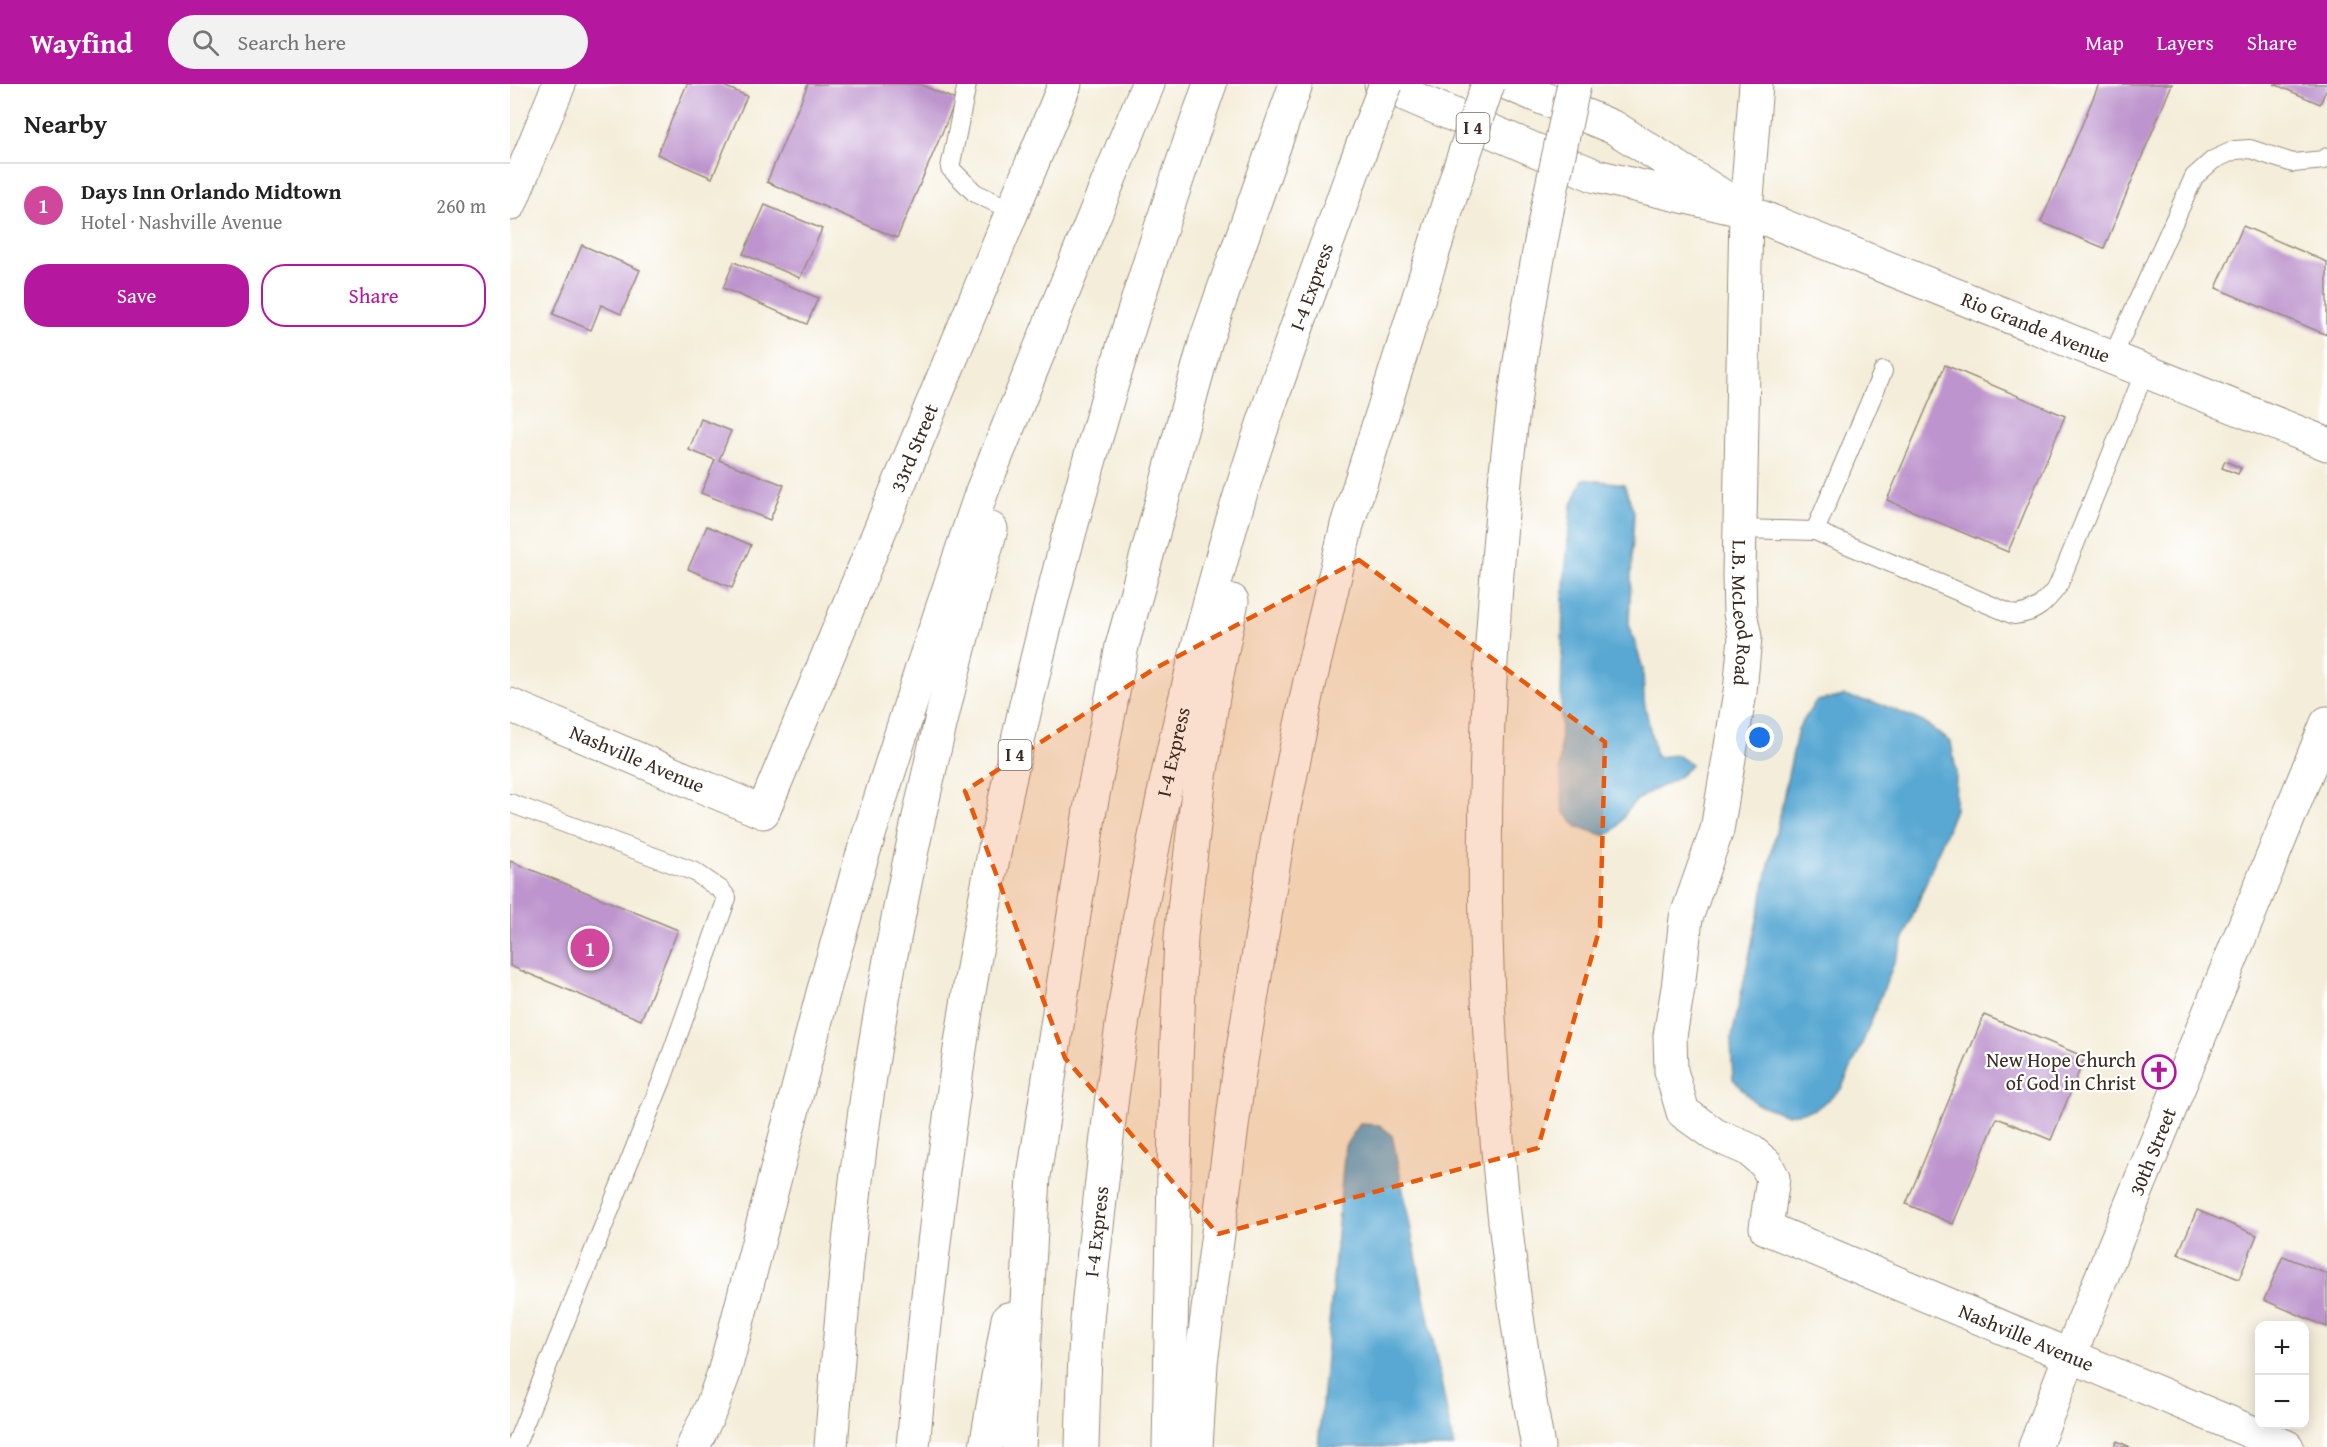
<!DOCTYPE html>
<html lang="en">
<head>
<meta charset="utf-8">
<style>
	:root { --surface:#fff; --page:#f2f2f2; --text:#222; --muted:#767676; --line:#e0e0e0; --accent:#b5179e }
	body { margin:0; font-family:"Gentium Book Plus",serif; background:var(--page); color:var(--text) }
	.controls { position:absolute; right:18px; bottom:18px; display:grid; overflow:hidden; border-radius:12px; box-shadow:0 3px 15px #0003 }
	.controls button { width:54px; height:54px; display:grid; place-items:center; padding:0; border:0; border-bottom:2px solid var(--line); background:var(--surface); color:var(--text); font:30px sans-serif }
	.you { position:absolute; left:1250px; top:654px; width:21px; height:21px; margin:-15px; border:4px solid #fff; border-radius:50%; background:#1a73e8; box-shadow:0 0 0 9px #1a73e833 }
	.badge { display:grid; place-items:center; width:39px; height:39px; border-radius:50%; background:var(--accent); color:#fff; font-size:20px; font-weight:700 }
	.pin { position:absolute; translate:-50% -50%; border:3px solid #fff; box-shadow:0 2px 6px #0006 }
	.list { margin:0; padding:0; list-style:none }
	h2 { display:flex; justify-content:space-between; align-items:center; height:78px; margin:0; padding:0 24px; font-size:26px }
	h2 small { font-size:20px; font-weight:400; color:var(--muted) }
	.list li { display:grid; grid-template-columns:39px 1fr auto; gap:18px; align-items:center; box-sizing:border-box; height:84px; padding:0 24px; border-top:2px solid var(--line) }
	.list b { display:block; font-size:22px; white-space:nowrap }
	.list p { margin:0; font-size:20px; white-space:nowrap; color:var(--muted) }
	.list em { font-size:20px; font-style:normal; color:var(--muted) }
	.actions { display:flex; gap:12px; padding:18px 24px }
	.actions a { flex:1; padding:14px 0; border:2px solid var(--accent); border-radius:24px; text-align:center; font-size:21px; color:var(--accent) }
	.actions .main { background:var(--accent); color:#fff }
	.icon { flex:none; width:33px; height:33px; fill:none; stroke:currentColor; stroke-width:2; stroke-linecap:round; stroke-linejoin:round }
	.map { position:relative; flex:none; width:1817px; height:1363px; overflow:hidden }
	header { display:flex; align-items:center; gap:36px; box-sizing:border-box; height:84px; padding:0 30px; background:var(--accent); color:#fff }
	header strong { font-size:28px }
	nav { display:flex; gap:33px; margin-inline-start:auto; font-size:21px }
	.search { width:420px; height:54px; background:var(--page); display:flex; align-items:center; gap:15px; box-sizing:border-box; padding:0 21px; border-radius:33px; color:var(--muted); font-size:22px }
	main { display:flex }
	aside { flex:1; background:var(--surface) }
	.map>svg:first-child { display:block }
	.water { fill:#59a8d3; stroke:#4a6978; stroke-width:1.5 }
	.building { fill:#bd94cd }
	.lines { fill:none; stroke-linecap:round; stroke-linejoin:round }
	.lane-casing { stroke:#988c7c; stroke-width:20 }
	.street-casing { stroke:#988c7c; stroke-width:35 }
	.secondary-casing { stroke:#988c7c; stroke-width:35 }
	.highway-casing { stroke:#988c7c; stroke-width:35 }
	.lane { stroke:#fff; stroke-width:18 }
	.street { stroke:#fff; stroke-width:33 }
	.secondary { stroke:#fff; stroke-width:33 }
	.highway { stroke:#fff; stroke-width:33 }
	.highway-bridge-casing { stroke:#988c7c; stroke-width:35; stroke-linecap:butt }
	.highway-bridge { stroke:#fff; stroke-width:33 }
	.marked { fill:#e8590c; fill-opacity:0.2; stroke:#e8590c; stroke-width:4.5; stroke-dasharray:12 8; stroke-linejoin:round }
	.labels { text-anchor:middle; stroke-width:4.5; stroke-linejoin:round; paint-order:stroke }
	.shield { fill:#fff; stroke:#766a62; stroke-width:1.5 }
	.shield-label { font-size:18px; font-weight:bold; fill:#3b2a1e }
	.street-label { font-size:20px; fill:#3b2a1e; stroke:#fff }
	.poi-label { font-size:20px; fill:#3b2a1e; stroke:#fff; text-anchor:end }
</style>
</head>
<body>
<header>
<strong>Wayfind</strong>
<div class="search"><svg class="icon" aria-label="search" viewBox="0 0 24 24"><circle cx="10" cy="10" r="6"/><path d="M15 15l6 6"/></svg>Search here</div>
<nav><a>Map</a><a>Layers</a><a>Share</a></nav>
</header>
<main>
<aside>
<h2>Nearby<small></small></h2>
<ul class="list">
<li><span class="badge" style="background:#d1479c">1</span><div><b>Days Inn Orlando Midtown</b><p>Hotel · Nashville Avenue</p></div><em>260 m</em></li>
</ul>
<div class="actions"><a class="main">Save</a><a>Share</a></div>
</aside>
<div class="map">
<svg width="1817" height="1363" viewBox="0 0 1817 1363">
	<rect width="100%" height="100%" fill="#fff"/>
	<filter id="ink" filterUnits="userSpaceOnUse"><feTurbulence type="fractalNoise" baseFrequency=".0167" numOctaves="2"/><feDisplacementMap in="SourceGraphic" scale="12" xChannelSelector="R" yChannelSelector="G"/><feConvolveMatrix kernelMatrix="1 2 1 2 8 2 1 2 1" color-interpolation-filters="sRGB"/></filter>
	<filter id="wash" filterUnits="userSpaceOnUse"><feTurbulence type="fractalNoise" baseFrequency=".008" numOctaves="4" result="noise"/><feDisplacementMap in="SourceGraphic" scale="24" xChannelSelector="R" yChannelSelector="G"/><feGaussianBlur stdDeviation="1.35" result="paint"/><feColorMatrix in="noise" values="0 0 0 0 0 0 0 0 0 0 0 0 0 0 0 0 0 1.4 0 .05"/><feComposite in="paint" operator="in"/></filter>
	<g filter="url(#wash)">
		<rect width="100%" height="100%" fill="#f4edd9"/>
		<path class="water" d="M 1073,395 L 1114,400 L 1124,428 L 1119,540 L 1133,585 L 1134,617 L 1146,673 L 1167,671 L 1181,680 C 1166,702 1139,703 1123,720 C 1111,732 1113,742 1096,752 L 1068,743 L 1053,727 L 1050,685 L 1053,514 L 1061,423 Z
			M 1334,612 L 1373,621 L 1413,638 L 1441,658 L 1446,687 L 1445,725 L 1350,965 L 1331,1005 L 1306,1025 L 1277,1031 L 1245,1019 L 1223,995 L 1221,957 L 1288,645 L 1306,617 Z
			M 850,1040 L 869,1041 L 882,1051 L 944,1363 L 808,1363 L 835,1062 Z"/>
		<g id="blocks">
			<path class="building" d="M 177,0 L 209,0 L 237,12 L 202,94 L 147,70 Z
				M 298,0 L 409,0 L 446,16 L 387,154 L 257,98 Z
				M 1589,0 L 1662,0 L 1594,164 L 1531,138 Z
				M 1764,0 L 1817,0 L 1817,4 L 1810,20 Z
				M 255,121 L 312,145 L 290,194 L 233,170 Z
				M 1733,142 L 1817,178 L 1817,251 L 1706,204 Z
				M 72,161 L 130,186 L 111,230 L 91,221 L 81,246 L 43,230 Z
				M 224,178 L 308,214 L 297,240 L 213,204 Z
				M 1435,281 L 1555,332 L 1498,468 L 1377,416 Z
				M 191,335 L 221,347 L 209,376 L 274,401 L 260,436 L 191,409 L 205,376 L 179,366 Z
				M 1715,377 L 1731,384 L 1728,390 L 1712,384 Z
				M 197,442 L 241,461 L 222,504 L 178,485 Z
				M 0,777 L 168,846 L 131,936 L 0,882 Z
				M 1474,931 L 1575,973 L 1541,1056 L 1487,1034 L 1443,1140 L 1396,1120 Z
				M 1687,1126 L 1747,1151 L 1729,1195 L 1668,1170 Z
				M 1773,1172 L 1817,1190 L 1817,1243 L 1754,1216 Z
				M 1607,1357 L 1620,1363 L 1604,1363 Z"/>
		</g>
	</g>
	<g filter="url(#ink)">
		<use href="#blocks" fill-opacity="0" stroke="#988c7c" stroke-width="1.5"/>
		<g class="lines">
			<defs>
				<path id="lane" d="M 457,0 L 440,84 L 465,109 L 503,127
					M 1602,274 L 1684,93 L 1703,76 L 1725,66 L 1740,65 L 1783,79 L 1814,76 L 1817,73
					M 1230,445 L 1305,447 L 1504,531 C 1526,529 1535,519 1548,502 L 1635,287
					M 1305,447 L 1373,287
					M 0,719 L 185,788 L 211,806 L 217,814 L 152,996 L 5,1363"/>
				<g id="street">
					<path d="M 0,120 L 49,0"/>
					<path id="s1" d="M 1236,127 L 1229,492 L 1230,529 L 1235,553 L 1230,608 L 1207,746 L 1176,834 L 1168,904 L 1160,952 L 1161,987 L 1173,1028 L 1205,1051 L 1238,1065 L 1256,1080 L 1263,1094 L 1256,1144 L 1777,1363"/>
					<path id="s2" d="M 0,621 L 253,728 L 555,0"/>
					<path id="s3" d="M 1525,1363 L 1570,1246 L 1817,639"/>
				</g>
				<g id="secondary">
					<path id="s4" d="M 871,0 L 1086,92 L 1236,127 L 1817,360"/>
					<path d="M 999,0 L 1105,44 L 1214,113"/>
					<path d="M 1236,127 L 1246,0"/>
				</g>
				<g id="highway">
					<path d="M 183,1363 L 202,1322 L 214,1289 L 313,909 L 350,779 L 411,587 L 472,407 L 638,0"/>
					<path d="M 321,1363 C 330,1241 341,1120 359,999 C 388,812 430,627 481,445"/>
					<path d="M 403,1363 C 418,1195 438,1027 467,861 C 518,568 601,280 700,0"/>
					<path d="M 476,1363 L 498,1235"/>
					<path d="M 509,1363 L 524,1092 L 580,726 L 612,562 L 696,256 L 786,0"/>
					<path id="s5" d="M 572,1363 C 573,1326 574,1288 576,1251 C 579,1203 586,1154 591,1106 C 614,888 656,670 716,459 C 752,332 800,209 844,84"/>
					<path d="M 659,1363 L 666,980 L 671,852 L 689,699 L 705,601 L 722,517"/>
					<path d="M 686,1363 L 691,1279 L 729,989 L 768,753 L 800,597 L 837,441 L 948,89"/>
					<path d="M 1028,1363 C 977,1085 964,798 985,516 C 990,446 996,375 1006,305 C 1014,245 1026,186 1037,126"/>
				</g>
			</defs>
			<use href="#lane" class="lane-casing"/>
			<use href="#street" class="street-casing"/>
			<use href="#secondary" class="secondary-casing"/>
			<use href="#highway" class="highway-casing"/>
			<use href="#lane" class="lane"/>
			<use href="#street" class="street"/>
			<use href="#secondary" class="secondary"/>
			<use href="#highway" class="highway"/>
			<defs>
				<path id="highway-bridge" d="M 844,84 L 876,0
					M 948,89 L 978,0
					M 1037,126 L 1064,0"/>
			</defs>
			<use href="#highway-bridge" class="highway-bridge-casing"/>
			<use href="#highway-bridge" class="highway-bridge"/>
		</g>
	</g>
	<path class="marked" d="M 849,476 L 1095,658 L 1090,843 L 1028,1064 L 708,1150 L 555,974 L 455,707 L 644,585 Z"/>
	<defs>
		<symbol id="church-ring" viewBox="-11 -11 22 22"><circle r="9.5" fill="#fff" stroke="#b5179e" stroke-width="1.5"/><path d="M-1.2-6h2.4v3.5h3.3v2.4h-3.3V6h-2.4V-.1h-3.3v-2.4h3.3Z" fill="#b5179e"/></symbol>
	</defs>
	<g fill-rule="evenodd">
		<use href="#church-ring" x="1630" y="969" width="38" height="38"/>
	</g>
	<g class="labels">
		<g class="shield">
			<rect x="946.5" y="29" width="33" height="30" rx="4.5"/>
			<rect x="488.5" y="656" width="33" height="30" rx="4.5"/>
		</g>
		<g class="shield-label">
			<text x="963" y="50">I 4</text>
			<text x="505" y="677">I 4</text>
		</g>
		<g class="street-label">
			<text dy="7" stroke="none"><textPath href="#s5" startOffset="1188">I-4 Express</textPath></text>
			<text dy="7" stroke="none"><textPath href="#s4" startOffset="700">Rio Grande Avenue</textPath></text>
			<text dy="7" stroke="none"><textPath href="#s2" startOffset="669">33rd Street</textPath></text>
			<text dy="7" stroke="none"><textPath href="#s1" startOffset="402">L.B. McLeod Road</textPath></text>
			<text dy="7" stroke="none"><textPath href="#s5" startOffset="702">I-4 Express</textPath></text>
			<text dy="7" stroke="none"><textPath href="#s2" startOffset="138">Nashville Avenue</textPath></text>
			<text dy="7" stroke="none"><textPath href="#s3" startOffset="318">30th Street</textPath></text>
			<text dy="7" stroke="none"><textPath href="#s5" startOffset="216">I-4 Express</textPath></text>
			<text dy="7" stroke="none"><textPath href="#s1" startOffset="1359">Nashville Avenue</textPath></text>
		</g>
		<g class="poi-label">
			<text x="1626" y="983">New Hope Church<tspan x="1626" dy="23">of God in Christ</tspan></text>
		</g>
	</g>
</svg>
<div class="controls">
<button>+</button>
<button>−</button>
</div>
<div class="you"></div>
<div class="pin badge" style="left:80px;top:864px;background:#d1479c">1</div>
</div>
</main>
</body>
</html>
